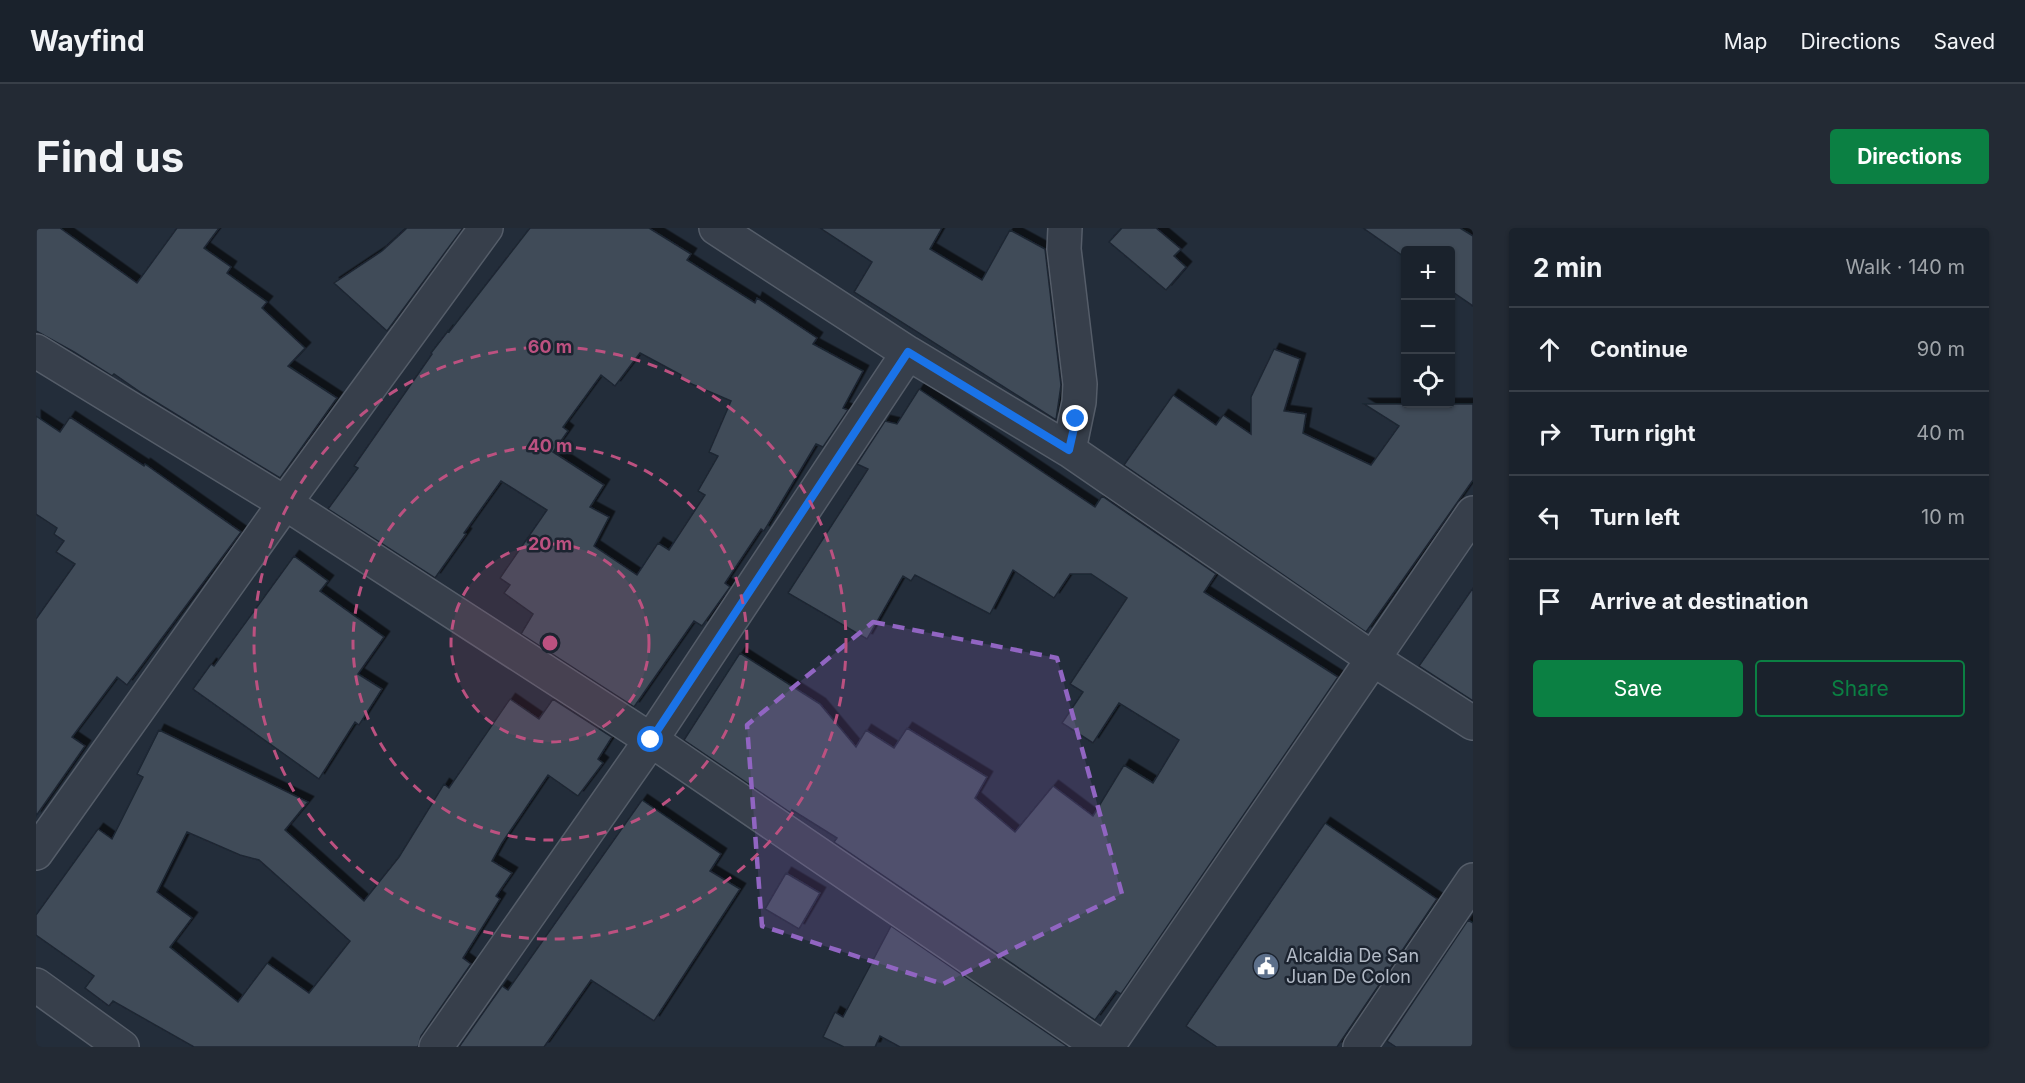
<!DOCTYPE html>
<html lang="en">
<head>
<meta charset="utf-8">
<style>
	:root { --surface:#1a222c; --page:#232a34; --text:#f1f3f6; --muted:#9fa4a9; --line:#383f48; --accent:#0b8043 }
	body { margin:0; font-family:Inter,sans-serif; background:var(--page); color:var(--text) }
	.controls { position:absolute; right:18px; top:18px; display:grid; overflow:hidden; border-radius:6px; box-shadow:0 2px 4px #0004 }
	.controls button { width:54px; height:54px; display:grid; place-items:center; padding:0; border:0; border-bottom:2px solid var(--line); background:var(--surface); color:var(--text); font:30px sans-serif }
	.stop { position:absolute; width:18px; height:18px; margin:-14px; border:4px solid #1a73e8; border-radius:50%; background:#fff }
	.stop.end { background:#1a73e8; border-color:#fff; box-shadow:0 2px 6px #0008 }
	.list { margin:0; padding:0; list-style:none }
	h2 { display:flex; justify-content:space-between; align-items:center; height:78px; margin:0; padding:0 24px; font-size:26px }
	h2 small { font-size:20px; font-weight:400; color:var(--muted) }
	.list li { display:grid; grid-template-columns:39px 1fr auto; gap:18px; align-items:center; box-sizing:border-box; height:84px; padding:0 24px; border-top:2px solid var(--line) }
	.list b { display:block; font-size:22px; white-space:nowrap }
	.list em { font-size:20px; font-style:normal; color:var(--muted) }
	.actions { display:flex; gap:12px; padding:18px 24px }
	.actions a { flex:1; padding:14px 0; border:2px solid var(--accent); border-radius:6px; text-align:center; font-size:21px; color:var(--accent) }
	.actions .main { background:var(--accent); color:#fff }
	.icon { flex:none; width:33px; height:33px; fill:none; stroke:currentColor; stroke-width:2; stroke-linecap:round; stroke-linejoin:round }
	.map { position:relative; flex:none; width:1437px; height:819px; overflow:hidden; border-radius:6px }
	header { display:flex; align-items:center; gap:36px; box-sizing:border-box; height:84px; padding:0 30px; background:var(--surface); border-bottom:2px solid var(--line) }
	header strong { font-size:28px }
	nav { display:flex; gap:33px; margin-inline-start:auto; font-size:21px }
	.intro { display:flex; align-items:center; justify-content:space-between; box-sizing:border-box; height:144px; padding:0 36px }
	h1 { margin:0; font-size:42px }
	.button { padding:15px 27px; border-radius:6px; background:var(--accent); color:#fff; font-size:21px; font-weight:700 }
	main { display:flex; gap:36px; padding:0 36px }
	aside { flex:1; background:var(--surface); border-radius:6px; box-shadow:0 2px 4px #0004 }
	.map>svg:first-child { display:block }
	.building { fill:#3f4b59; stroke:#1e2632; stroke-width:1.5; fill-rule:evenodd; filter:url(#shadow) }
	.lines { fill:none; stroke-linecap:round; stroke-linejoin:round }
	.street-casing { stroke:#555d69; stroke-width:36 }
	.street { stroke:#373f4b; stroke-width:33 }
	.route { stroke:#1a73e8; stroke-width:8 }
	.marked { fill:#9165c2; fill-opacity:0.2; stroke:#9165c2; stroke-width:4.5; stroke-dasharray:12 8; stroke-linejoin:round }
	.ring { fill:none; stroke:#bc5180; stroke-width:3; stroke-dasharray:10 8 }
	.labels { text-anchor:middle; stroke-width:5; stroke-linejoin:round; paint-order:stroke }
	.poi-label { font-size:18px; fill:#b2bac6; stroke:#1c2430; text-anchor:start }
	.centre { fill:#bc5180; stroke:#1c2430; stroke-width:3 }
	.ring-label { font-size:18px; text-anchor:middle; font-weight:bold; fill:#bc5180; stroke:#1c2430; stroke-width:5; stroke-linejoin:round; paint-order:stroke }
</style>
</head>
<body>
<header>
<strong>Wayfind</strong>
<nav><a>Map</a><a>Directions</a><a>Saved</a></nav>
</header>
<div class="intro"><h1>Find us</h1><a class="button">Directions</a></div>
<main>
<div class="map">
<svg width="1437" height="819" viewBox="0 0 1437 819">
	<defs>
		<filter id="shadow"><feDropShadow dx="5.5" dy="-5.5" stdDeviation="0" flood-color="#0009"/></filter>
	</defs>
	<rect width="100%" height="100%" fill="#232d3a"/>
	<path class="building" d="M 0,0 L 24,0 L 101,55 L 141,0 L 183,0 L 168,20 L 195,39 L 191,45 L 231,74 L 226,80 L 269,120 L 252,138 L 301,170 L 244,250 L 107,166 L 78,146 L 76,148 L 38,124 L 0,103 Z
		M 371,0 L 427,0 L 351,103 L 298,55 L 346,23 Z
		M 494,0 L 613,0 L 655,26 L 651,32 L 719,75 L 721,70 L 781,110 L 777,116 L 827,143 L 807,180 L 812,182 L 787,219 L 780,216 L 728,303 L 725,301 L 689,355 L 694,359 L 666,398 L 658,393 L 598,479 L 485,406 L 497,386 L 468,365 L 474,357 L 464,350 L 511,282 L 465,253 L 428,305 L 430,306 L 399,350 L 292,281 L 322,240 L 318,238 L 396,126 L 395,125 L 412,103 L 413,104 ZM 604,125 L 645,147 L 644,151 L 695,173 L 673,224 L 682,228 L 662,263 L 669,267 L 633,322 L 622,315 L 601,347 L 558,318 L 573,289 L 554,279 L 568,257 L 517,224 L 532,203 L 527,199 L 565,147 L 579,158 Z
		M 784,0 L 906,0 L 894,21 L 946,52 L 974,2 L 1009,21 L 1025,157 L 1020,192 L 818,64 L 836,34 Z
		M 1086,0 L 1120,0 L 1145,21 L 1138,28 L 1150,39 L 1130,62 L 1073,14 Z
		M 1327,0 L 1424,0 L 1437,8 L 1437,78 L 1414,62 L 1414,22 L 1370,22 L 1370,30 Z
		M 1238,121 L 1264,131 L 1248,183 L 1270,186 L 1267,205 L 1335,237 L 1363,198 L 1328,176 L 1437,176 L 1437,252 L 1330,404 L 1088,237 L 1137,167 L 1180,197 L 1187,187 L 1215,206 L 1215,169 Z
		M 883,161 L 1059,279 L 1066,268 L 1180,346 L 1168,364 L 1302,449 L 1085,766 L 1080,763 L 1059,792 L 798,614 L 801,610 L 756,582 L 755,585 L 648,512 L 704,425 L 784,476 L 820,519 L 830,502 L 858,520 L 871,500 L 951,549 L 939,570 L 979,604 L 1017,558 L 1057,588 L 1088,537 L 1117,555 L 1143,512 L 1083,475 L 1057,515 L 1026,495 L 1047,464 L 1034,456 L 1091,370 L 1055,346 L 1034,346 L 1018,370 L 977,342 L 954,386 L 879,347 L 875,353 L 867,348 L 831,411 L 752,365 L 832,241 L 821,236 L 849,193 L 861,196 Z
		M 0,188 L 24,204 L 34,189 L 108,238 L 109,236 L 205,304 L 91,457 L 81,449 L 36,509 L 49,518 L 0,588 L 0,391 L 39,336 L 20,324 L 28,313 L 18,306 L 21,300 L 0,286 Z
		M 258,328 L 292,353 L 284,363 L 348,409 L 322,446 L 346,461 L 323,497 L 319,494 L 283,551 L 157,461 L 175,436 L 178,438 Z
		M 1437,360 L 1437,473 L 1383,438 Z
		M 474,471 L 503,491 L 517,471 L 576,509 L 562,531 L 567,535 L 542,568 L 512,547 L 466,615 L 456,633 L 476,645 L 460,668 L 464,671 L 427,730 L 435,736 L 385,808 L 382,819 L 158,819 L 77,773 L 73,778 L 49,760 L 58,748 L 0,707 L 0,687 L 62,601 L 76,611 L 107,549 L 101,546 L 123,502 L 272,574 L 249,602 L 328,673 L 363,629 L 408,556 L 413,560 ZM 151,604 L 204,627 L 223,632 L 314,713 L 273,765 L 231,735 L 202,774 L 134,719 L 156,690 L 121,664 Z
		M 606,572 L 685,626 L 674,643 L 704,661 L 618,793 L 555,752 L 508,819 L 423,819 L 466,758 L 472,762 Z
		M 1289,595 L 1401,671 L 1301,819 L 1181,819 L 1150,798 Z
		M 750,645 L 784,665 L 763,701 L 729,681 Z
		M 1432,692 L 1437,695 L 1437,819 L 1360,819 L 1351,813 Z
		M 855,698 L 1032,819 L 864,819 L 844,808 L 839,819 L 808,819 L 787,809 L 799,784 L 807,789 Z"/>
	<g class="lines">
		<defs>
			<path id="street" d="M 680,0 L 872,125 L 1033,222 L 1337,431 L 1437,495
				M 1029,0 L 1028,21 L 1044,156 L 1043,174 L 1033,222
				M 0,123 L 249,275 L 615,512 L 1065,819
				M 0,625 L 249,275 L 450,0
				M 0,757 L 86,819
				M 400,819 L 615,512 L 872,125
				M 1071,819 L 1437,285
				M 1324,819 L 1437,652"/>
		</defs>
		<use href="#street" class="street-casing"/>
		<use href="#street" class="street"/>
	</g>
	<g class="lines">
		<path class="route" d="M 615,512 L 872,124 L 1033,222 L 1040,191"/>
	</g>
	<path class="marked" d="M 837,394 L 1021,430 L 1086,666 L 907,756 L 726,698 L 711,497 Z"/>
	<circle cx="514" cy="415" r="99" fill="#bc5180" fill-opacity=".12"/>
	<g class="ring">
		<circle cx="514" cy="415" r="99"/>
		<circle cx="514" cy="415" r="197"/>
		<circle cx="514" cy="415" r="296"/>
	</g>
	<defs>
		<symbol id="civic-disc" viewBox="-11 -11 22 22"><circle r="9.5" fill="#5c6f8a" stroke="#1c2430"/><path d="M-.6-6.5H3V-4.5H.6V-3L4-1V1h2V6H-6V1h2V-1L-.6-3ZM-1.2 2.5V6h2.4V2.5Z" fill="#fff"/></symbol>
	</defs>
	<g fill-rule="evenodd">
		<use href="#civic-disc" x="1215" y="723" width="30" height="30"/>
	</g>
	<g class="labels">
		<g class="poi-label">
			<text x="1250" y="734">Alcaldia De San<tspan x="1250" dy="21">Juan De Colon</tspan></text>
		</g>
	</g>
	<circle cx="514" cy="415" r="9" class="centre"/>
	<g class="ring-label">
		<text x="514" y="125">60 m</text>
		<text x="514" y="224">40 m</text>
		<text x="514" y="322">20 m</text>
	</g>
</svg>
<div class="controls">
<button>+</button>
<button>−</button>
<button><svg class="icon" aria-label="locate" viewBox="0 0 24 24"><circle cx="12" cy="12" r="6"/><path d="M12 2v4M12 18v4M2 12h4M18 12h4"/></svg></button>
</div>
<div class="stop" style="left:615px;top:512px"></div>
<div class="stop end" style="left:1040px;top:191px"></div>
</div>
<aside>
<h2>2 min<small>Walk · 140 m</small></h2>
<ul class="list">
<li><svg class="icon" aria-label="ahead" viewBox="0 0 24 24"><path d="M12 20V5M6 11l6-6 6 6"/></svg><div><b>Continue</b></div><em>90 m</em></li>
<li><svg class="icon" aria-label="right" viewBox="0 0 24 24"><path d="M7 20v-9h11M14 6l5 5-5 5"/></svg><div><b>Turn right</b></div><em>40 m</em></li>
<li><svg class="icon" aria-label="left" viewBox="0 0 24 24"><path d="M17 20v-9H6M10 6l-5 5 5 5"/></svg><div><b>Turn left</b></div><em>10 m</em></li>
<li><svg class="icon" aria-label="arrive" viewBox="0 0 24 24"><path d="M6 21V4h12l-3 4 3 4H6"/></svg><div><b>Arrive at destination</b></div></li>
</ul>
<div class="actions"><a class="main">Save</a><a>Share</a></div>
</aside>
</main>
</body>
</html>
